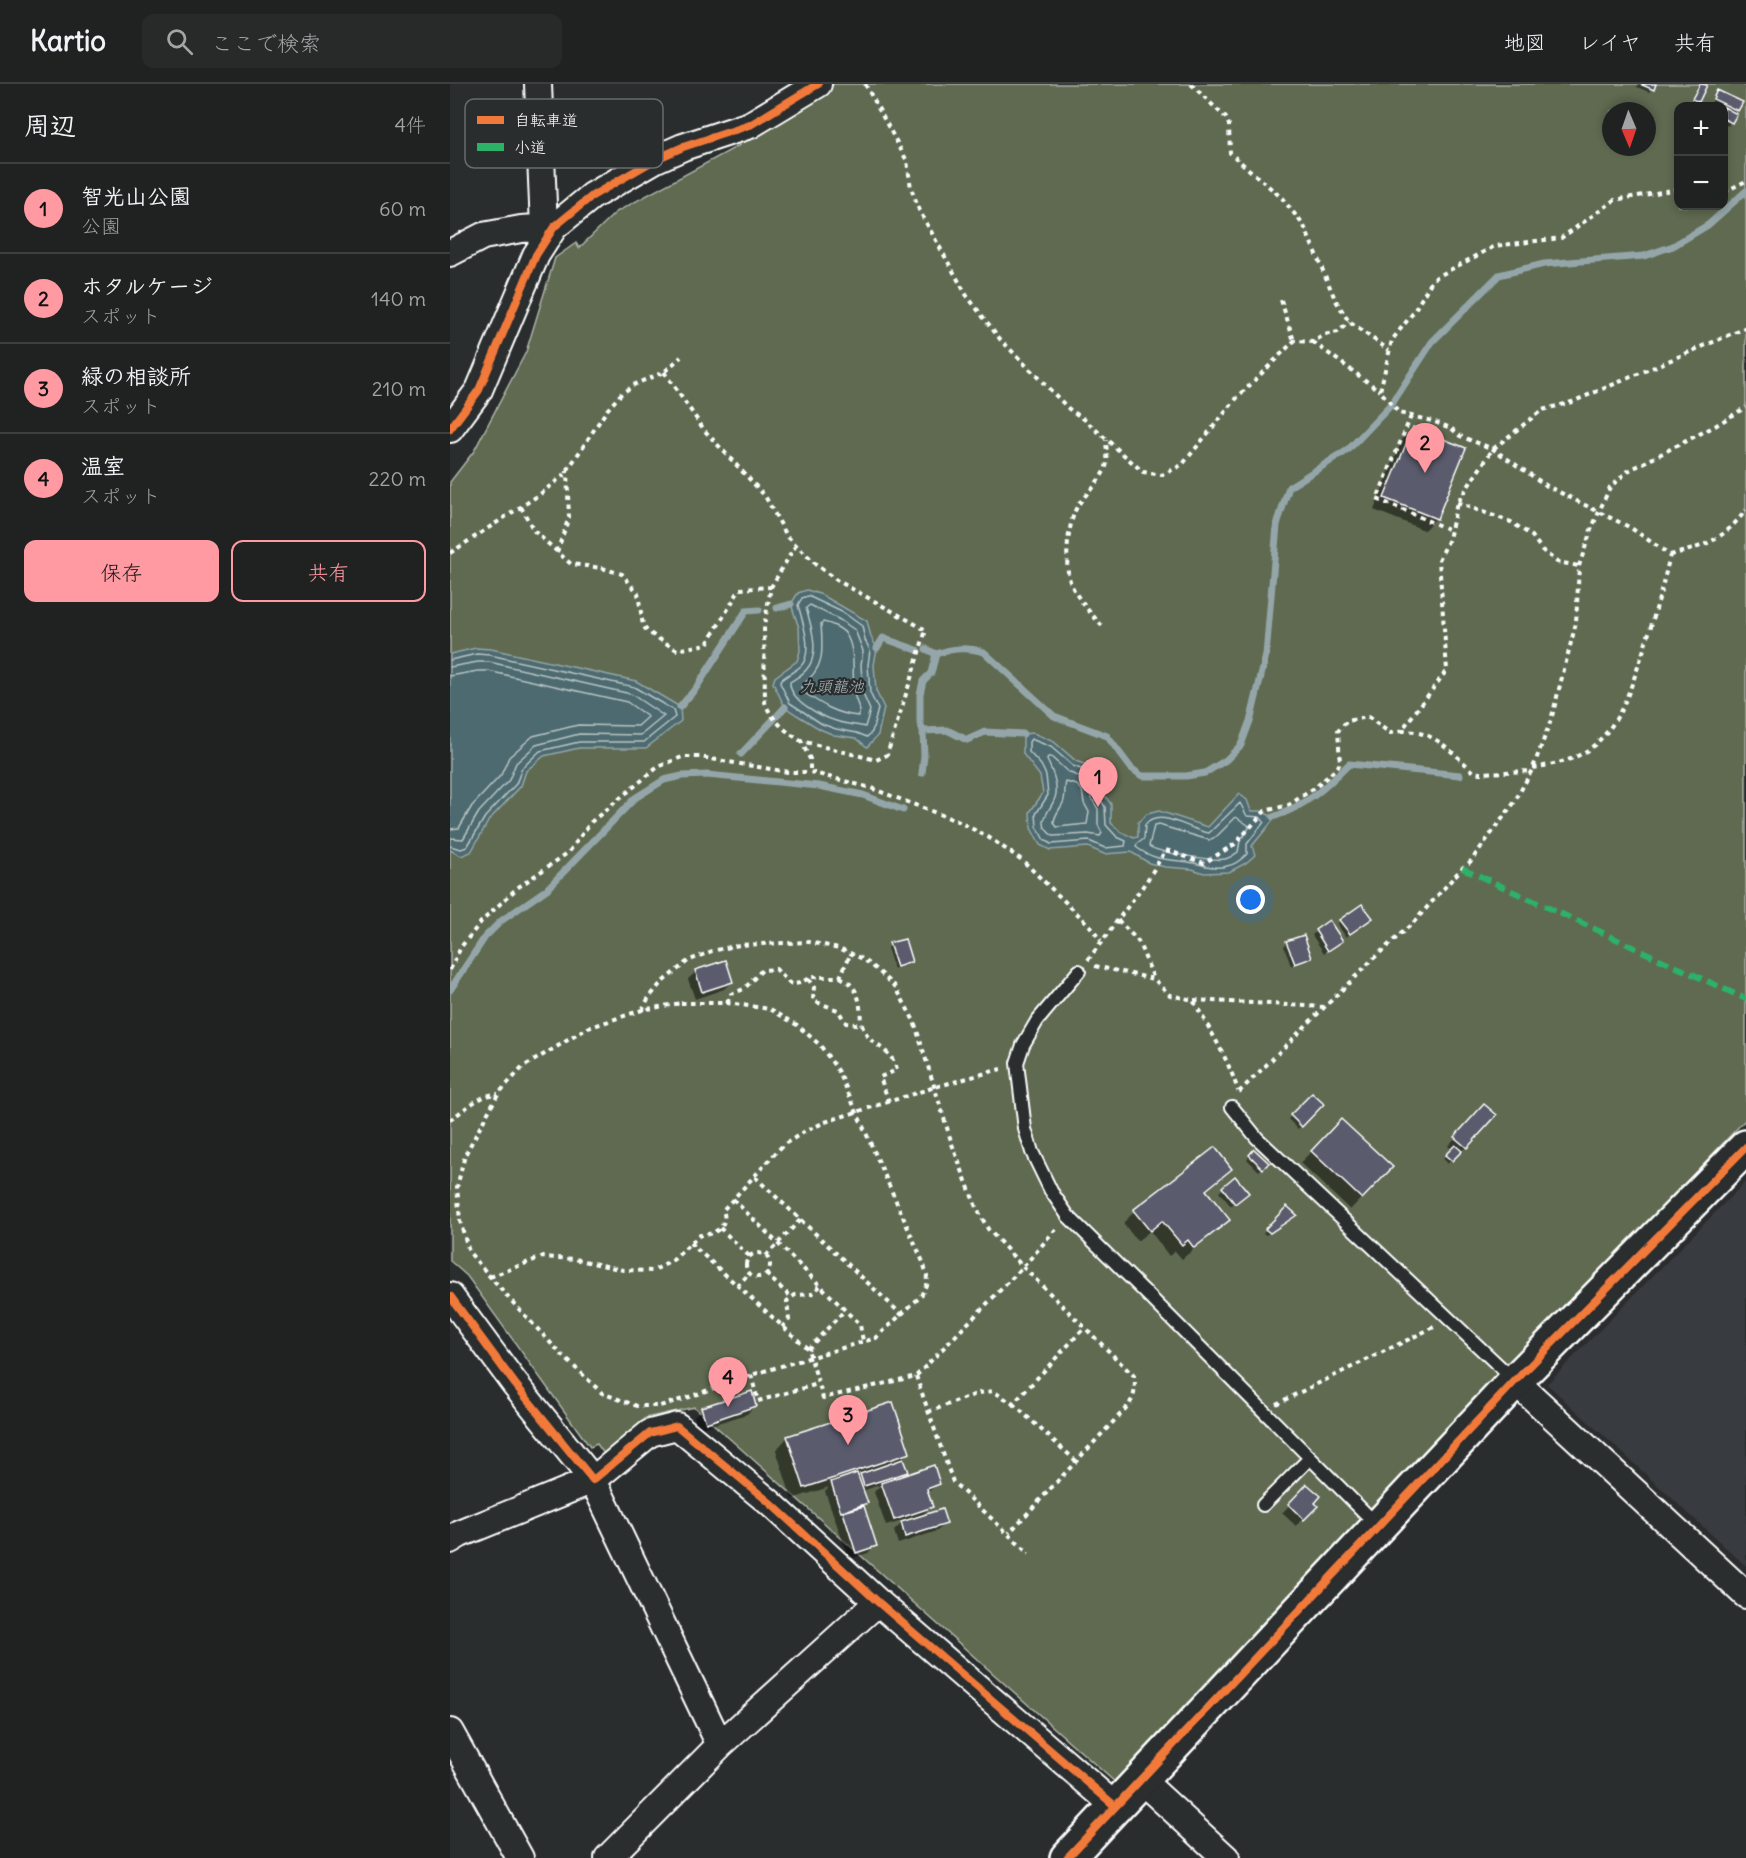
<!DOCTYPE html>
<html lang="ja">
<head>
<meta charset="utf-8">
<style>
	:root { --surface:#202222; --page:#282a2a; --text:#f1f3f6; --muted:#a2a4a5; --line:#3d3f40; --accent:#ff9aa2 }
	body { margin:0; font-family:Delius,"Klee One",sans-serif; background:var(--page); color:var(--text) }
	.controls { position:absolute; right:18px; top:18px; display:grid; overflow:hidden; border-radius:12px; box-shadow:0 3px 9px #0003 }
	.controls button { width:54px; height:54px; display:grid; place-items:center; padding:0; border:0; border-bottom:2px solid var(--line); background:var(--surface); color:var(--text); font:30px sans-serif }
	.compass { position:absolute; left:1152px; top:18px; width:54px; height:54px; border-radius:50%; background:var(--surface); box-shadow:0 3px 9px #0003; rotate:178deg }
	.you { position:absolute; left:801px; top:816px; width:21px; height:21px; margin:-15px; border:4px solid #fff; border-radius:50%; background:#1a73e8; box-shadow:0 0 0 9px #1a73e833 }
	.badge { display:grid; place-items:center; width:39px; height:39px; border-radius:50%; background:var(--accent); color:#111; font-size:20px; font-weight:700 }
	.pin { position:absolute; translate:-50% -50px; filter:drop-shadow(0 2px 3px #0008) }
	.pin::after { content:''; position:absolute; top:32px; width:21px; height:18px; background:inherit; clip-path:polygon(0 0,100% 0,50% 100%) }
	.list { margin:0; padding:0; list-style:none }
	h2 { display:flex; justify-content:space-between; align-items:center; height:78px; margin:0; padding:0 24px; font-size:26px }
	h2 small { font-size:20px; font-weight:400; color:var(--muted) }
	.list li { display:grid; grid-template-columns:39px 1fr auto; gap:18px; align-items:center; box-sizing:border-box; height:90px; padding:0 24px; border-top:2px solid var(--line) }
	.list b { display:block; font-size:22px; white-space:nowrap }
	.list p { margin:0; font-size:20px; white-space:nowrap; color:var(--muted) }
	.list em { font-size:20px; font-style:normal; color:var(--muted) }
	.actions { display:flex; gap:12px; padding:18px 24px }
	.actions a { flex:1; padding:14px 0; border:2px solid var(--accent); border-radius:12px; text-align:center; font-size:21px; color:var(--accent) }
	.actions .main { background:var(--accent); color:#111 }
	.icon { flex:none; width:33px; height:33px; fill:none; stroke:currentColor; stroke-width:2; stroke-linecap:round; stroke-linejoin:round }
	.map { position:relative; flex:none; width:1296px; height:1774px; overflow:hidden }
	header { display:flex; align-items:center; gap:36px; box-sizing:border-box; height:84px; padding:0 30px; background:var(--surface); border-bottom:2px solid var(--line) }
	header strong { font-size:28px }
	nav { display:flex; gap:33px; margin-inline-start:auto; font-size:21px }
	.search { width:420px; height:54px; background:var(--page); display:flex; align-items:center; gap:15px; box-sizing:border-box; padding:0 21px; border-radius:12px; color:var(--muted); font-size:22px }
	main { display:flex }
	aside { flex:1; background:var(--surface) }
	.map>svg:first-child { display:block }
	.built { fill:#383b41 }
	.green { fill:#5e6a51; stroke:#aeb4a8; stroke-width:1.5; fill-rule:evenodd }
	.water { fill:#4d6b6f; stroke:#94a6a9; stroke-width:1.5 }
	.shadow { fill:#0007 }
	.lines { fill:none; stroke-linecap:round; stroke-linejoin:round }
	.shore { stroke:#b8c4c5; stroke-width:1.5 }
	.stream { stroke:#94a6a9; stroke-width:7 }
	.building { fill:#5a5b6d; stroke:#fff; stroke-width:1.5 }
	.lane-casing { stroke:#fff; stroke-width:16 }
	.street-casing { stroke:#fff; stroke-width:30 }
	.secondary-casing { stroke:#fff; stroke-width:38 }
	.path { stroke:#fff; stroke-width:4; stroke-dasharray:4.5 4.5; stroke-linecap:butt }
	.lane { stroke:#2a2d2e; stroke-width:12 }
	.street { stroke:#2a2d2e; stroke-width:26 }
	.secondary { stroke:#2a2d2e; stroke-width:33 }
	.quiet { stroke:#2db169; stroke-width:6; stroke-dasharray:12 6; stroke-linecap:butt }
	.cycleway-casing { stroke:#2a2d2e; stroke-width:11 }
	.cycleway { stroke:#f17a3a; stroke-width:8 }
	.labels { text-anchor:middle; stroke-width:4.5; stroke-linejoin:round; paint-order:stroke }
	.water-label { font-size:16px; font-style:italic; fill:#a6b5b7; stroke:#2a2d2e }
	.key { fill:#2a2d2e; stroke:#6a6c6d; stroke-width:1.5 }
	.key-label { font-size:16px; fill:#fff }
</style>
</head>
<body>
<header>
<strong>Kartio</strong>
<div class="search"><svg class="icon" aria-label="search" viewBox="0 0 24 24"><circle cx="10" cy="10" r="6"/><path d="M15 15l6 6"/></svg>ここで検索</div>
<nav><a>地図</a><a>レイヤ</a><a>共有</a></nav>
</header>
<main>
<aside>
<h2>周辺<small>4件</small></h2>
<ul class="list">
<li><span class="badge">1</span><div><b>智光山公園</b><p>公園</p></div><em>60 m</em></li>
<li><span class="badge">2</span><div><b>ホタルケージ</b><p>スポット</p></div><em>140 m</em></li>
<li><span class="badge">3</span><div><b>緑の相談所</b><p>スポット</p></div><em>210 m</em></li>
<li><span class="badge">4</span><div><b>温室</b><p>スポット</p></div><em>220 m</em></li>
</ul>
<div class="actions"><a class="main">保存</a><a>共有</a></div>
</aside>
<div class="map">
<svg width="1296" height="1774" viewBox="0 0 1296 1774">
	<rect width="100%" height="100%" fill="#2a2d2e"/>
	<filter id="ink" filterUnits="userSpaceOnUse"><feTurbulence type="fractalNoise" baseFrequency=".0167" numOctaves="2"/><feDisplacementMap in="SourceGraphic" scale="12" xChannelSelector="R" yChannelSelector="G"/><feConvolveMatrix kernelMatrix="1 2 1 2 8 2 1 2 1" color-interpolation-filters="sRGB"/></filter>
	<g filter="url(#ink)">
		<path class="built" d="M 1296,1097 L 1296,1482 L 1097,1300 Z"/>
		<path class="green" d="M 384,0 L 1296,0 L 1296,1035 L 666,1699 L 244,1323 L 195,1334 L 197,1346 L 157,1374 L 147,1360 L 140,1363 L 17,1192 L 0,1177 L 0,398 L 24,367 L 76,268 L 105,174 L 126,159 L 129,164 L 166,128 L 290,61 L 287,55 ZM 1228,22 L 1274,22 L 1274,122 L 1228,122 ZM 1161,27 L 1197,27 L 1197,63 L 1161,63 Z"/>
		<path class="water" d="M 357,506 L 372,511 L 417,537 L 421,553 L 427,564 L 424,581 L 426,607 L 434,624 L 428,651 L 417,663 L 406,654 L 384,651 L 370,645 L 347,631 L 335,623 L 323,599 L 325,593 L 347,577 L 350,567 L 349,544 L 341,520 L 348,509 Z
			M 26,564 L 41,565 L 186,597 L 230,623 L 231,637 L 196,664 L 129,664 L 94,672 L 76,687 L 71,702 L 39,736 L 21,768 L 11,772 L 0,766 L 0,570 Z
			M 583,649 L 604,658 L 626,677 L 639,682 L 655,697 L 655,712 L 661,720 L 661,739 L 671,748 L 684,754 L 688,753 L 688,738 L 697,730 L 709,727 L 758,743 L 789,710 L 797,716 L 801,727 L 811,727 L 825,734 L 802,762 L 805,771 L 796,779 L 779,788 L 754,789 L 742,785 L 715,783 L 699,779 L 681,768 L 654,770 L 638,763 L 600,766 L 590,761 L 581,744 L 580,728 L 593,709 L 590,692 L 573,670 L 573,650 Z"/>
		<path class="shadow" d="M 1188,0 L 1205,0 L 1199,8 L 1187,3 Z
			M 1251,0 L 1255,2 L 1244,20 L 1240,19 L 1247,3 Z
			M 1268,8 L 1287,26 L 1278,42 L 1274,40 L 1274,22 L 1259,22 Z
			M 963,345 L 986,434 L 974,446 L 924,426 L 952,356 Z
			M 890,837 L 917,838 L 896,853 L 887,840 Z
			M 879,838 L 888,860 L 874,869 L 862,851 Z
			M 837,859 L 860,874 L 857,877 L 841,882 L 834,862 Z
			M 440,861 L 460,878 L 457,881 L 444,885 L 437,864 Z
			M 246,888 L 281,898 L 274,905 L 245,915 L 238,895 Z
			M 862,1011 L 871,1020 L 848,1045 L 838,1035 Z
			M 1027,1029 L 1044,1031 L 1016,1063 L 997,1080 L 993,1075 L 1002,1066 L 998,1062 Z
			M 891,1037 L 941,1083 L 900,1126 L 850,1079 Z
			M 804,1067 L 817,1079 L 809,1087 L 797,1075 Z
			M 780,1085 L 755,1107 L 778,1136 L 732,1175 L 725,1167 L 719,1172 L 700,1147 L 687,1157 L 673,1139 L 684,1128 Z
			M 785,1094 L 794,1112 L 781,1122 L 769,1108 Z
			M 838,1124 L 845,1131 L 816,1151 L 813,1149 Z
			M 442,1320 L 458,1369 L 452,1375 L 456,1387 L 449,1394 L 488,1400 L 477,1409 L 481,1422 L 470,1434 L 495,1440 L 487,1447 L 448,1460 L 444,1447 L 455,1436 L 436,1442 L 424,1408 L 432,1400 L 412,1407 L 416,1419 L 412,1422 L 425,1461 L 418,1469 L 399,1475 L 375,1407 L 379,1403 L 342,1415 L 326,1366 L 337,1354 Z
			M 304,1322 L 297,1330 L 248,1345 L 244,1332 L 252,1325 Z
			M 858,1402 L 866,1422 L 846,1442 L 832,1429 Z"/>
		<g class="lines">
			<path class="shore" d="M 358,512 L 394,529 L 412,542 L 415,556 L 420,566 L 418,581 L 420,609 L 428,625 L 422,648 L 417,653 L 407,649 L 386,645 L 372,640 L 340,619 L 330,599 L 331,596 C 337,591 345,587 351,582 C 364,568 352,536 348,521 L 352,514 Z
				M 360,521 L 390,536 L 405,546 L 413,567 L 411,581 L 413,610 L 420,626 L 415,643 C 406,641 395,640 386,637 C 370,632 339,616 340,598 C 346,594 352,591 356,586 C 371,571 361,541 356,524 Z
				M 373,538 C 380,539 394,545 397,552 C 406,569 402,590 404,609 C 405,615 408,621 410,627 L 408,632 C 386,630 371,620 353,608 L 351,604 L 352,601 C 375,584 373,567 371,540 Z
				M 0,576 L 27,570 L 40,571 L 184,603 L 223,626 L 225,633 L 194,658 L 129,658 L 90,667 L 72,684 L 66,700 L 35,733 L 17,763 L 11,765 L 0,762
				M 0,583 L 28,578 L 39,578 L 181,610 L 214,632 L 191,651 L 129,650 L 86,661 L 66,679 L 59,696 L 29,728 L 13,755 L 0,754
				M 0,592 L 28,587 L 38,587 L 177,618 L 198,633 L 188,642 L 128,641 L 83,652 L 59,673 L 51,691 L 22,722 L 9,744 L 0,745
				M 581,655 L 601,663 L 623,682 L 636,687 L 648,699 L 649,713 L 655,723 L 656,741 L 667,753 L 676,757 L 675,762 L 655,764 L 639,757 L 601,760 L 594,756 L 587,743 L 586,730 L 598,711 L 596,691 L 591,681 L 579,668 L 579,658 Z
				M 598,673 L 601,673 L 618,688 L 632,694 L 641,702 L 642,715 L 648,725 L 648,741 L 652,749 L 650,752 L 638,750 L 603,752 C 584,739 600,728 605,714 C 609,703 602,686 597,676 Z
				M 616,698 L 627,701 L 632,706 L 634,719 L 639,728 L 637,740 L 607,743 L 604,739 C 604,731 609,727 613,719 C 616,712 614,704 616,698 Z
				M 790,719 L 797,732 L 810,733 L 814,738 L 797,760 L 797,770 C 792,775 784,781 777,782 C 766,785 755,782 744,779 C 723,775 705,778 686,763 L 687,760 L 694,755 L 695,741 C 710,723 739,746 759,749 Z
				M 786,733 L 798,741 L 799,744 L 790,757 L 788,768 C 785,770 780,774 775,775 C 765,777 707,769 699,762 L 704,742 L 709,741 L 759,756 L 766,753 Z"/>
			<path class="stream" d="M 943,318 L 982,258 L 1049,191 L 1094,180 L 1194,172 L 1223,162 L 1258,141 L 1296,107
				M 327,524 L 341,520
				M 427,564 L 433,554 L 467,566
				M 476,565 L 486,570 C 503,564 516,563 534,568 L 604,632 L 657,652 L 681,684 L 692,692 L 736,692 L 755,689 L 776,676 L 791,661 L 801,634 L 816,571 L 827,441 L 839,403 L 898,366 L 940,322
				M 230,623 L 246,604 L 296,527 L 309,526
				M 326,633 L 335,623
				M 473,647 L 497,646 L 517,656 L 535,648 L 573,650
				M 291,670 L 324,635
				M 472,689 L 474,672 L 473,647 L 470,638 L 470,610 L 473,597 L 481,589 L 486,570
				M 823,733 C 856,722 874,705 899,680 L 1010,691
				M 0,906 L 35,853 L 51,837 L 97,805 L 185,714 L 214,696 L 232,692 L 257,691 L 369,702 L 413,711 L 453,726"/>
		</g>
		<path class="building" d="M 1190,0 L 1206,0 L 1204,6 Z
			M 1250,0 L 1257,1 L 1249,18 L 1242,15 Z
			M 1267,6 L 1293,18 L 1288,27 L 1263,15 Z
			M 1274,23 L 1287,30 L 1282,39 L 1274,35 Z
			M 963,343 L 1016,364 L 987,435 L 934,414 Z
			M 912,820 L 923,834 L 900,850 L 889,836 Z
			M 879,836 L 893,857 L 878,867 L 865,846 Z
			M 854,851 L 862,874 L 845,880 L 836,857 Z
			M 455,855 L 462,878 L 447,883 L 439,859 Z
			M 276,876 L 283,898 L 252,908 L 245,886 Z
			M 862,1009 L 874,1020 L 852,1043 L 840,1031 Z
			M 1034,1020 L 1047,1031 L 1017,1064 L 1004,1053 Z
			M 891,1035 L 943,1083 L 912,1115 L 861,1067 Z
			M 1005,1061 L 1012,1067 L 1002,1077 L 995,1071 Z
			M 765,1063 L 782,1085 L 756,1106 L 780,1136 L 744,1164 L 738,1156 L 732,1161 L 712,1137 L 700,1147 L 683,1126 Z
			M 804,1065 L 819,1079 L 813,1085 L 799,1071 Z
			M 785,1092 L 799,1109 L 785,1120 L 772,1103 Z
			M 837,1122 L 847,1131 L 820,1149 L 815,1145 Z
			M 302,1307 L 306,1322 L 256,1339 L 251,1323 Z
			M 443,1318 L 460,1369 L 354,1404 L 337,1352 Z
			M 453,1375 L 458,1388 L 414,1402 L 410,1390 Z
			M 484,1381 L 490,1400 L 477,1405 L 483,1423 L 444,1436 L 431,1399 Z
			M 407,1389 L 418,1419 L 391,1428 L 381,1398 Z
			M 857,1400 L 871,1412 L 865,1419 L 868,1422 L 854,1436 L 838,1420 Z
			M 414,1422 L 427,1462 L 406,1469 L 393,1428 Z
			M 492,1425 L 497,1440 L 455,1453 L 451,1438 Z"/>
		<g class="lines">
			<defs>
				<path id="lane" d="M 629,887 L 587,937 L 573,961 L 567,979 L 575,1045 L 582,1068 L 601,1107 L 618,1132 L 697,1210 L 928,1442
					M 782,1023 L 807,1054 L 1064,1296
					M 813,1421 L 860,1374"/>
				<path id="street" d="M 88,0 L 94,144
					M 0,169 L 33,152 L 71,145 L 104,143
					M 0,345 L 29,306 L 86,171 L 104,143 L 142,112 L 206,75 L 233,63 L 300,41 L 368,0
					M 0,1212 L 65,1300 L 143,1396 L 200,1349 L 227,1342 L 319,1418 L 428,1518 L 665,1722
					M 1065,1297 L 1296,1511
					M 0,1456 L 10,1450 L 143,1396 L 270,1661
					M 0,1648 L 70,1774
					M 690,1695 L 776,1774
					M 158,1774 L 270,1661 L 428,1518"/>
				<path id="secondary" d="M 617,1774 L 1065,1297 L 1296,1063"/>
			</defs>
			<use href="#lane" class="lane-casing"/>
			<use href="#street" class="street-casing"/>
			<use href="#secondary" class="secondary-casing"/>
			<path class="path" d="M 415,0 L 457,77 L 461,104 L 469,126 L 517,212 L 550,255 L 619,325 L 634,335 L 693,388 L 712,391 L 732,381 L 786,315 L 844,257 L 863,258 L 874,251 L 888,248 L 899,238
				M 741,0 L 776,34 L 779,41 L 780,69 L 832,114 L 854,142 L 885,215 L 899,238 L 939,266
				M 1294,0 L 1296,0
				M 1274,106 L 1278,106 L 1296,97
				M 831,216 L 844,257
				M 863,258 L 930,307
				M 214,288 L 255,347 L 315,412 L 337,452 L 366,481 L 388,497 L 476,546 L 437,671 L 426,676 L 351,657 L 360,675 L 360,688
				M 961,332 L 927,415 L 1000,446
				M 1007,419 L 1061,438 L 1082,452 L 1092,466 L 1107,478 L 1129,482
				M 71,423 L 84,447 L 121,480 L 152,484 L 172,490 L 188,509 L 193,542 L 198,548 L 227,566 L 257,560 L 290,505 L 321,503
				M 346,461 L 321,503 L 314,542 L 315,618 C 320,634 336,648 351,657
				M 107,468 L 119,433 L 117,387
				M 0,469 L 89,411 L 115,390 L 157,326 L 171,310 L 185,300 L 214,288 L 231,273
				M 1220,471 C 1256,462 1273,456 1296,426
				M 652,542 C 640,528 626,514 620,497 C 614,479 618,437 628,421 C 637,408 654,394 657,379 C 658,372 656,363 656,356
				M 951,647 C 986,647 999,666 1024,688 L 1030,689 L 1081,687
				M 1083,684 C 1105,680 1125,677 1143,662 C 1170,640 1180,606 1191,574 C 1202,540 1212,506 1220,471 L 1181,444 L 1097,402 L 1043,365 L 1010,352 L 1001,344 L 982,337 L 949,329 L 930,307 L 942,256 L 963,229 L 983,195 L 1045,162 L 1111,154 L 1165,116 L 1228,105
				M 668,836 L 688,857 L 704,895
				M 638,876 L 696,798 L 716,766 L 754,779 L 785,760 L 815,727 L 839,721 L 867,702 L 887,684 L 890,679 L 888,647 L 897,637 L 918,633 L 940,649 L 951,647 L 997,586 L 989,476 L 999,455 L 1007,419 L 1043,365 L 1092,326 L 1122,318 L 1296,244
				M 645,882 L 704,895 L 720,911 L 743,916 C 760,946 778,974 788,1007
				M 0,886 L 11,863 L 31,838 L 67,804 L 119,768 L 141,738 L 208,683 L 232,673 L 250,673 L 338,688 L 360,688 L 421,704 L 507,737 L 538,753 L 572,776 L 640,842 L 651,857
				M 390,893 C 411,904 410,919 411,940
				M 358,895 L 364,903 L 363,916 L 366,918 L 388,926 L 396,939 L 412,941 C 419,965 439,959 447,986 L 430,993 L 439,1018
				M 744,916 L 876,923
				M 231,919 L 277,919 L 320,925 L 347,941 L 370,961 L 389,988 L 473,1178 L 477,1191 L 476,1201 L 471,1212 L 426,1254 L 301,1291 L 236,1314 L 210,1322 L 187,1322 L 152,1309 L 111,1270 L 53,1208 L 19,1168 L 10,1137 L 7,1103 L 15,1071 L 48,1010 L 73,983 L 138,944 L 192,926 Z
				M 277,919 L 281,910 L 294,905 L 312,886 L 326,885 L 339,899 L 344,900 L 350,899 L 361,893 L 390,893 L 401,869
				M 192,926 L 198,915 L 211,899 L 238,877 L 262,867 L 289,861 L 359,858 L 389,864 L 413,875 L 425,884 L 445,902 L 464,937 L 502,1060 L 526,1123 L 538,1145 L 573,1183 L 684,1292 C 686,1304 685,1312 678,1322 L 559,1449
				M 789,1008 L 923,875 L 964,838 L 1012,784 L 1020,778 L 1064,719 L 1083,684 L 1101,636 L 1126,539 L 1129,482 L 1141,446 L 1160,403 L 1178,387 L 1265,342 L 1296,323
				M 0,1036 C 14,1026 30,1010 48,1010
				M 305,1093 L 452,1231
				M 283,1115 L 410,1241 L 413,1257
				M 270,1144 L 300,1173
				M 240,1159 L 358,1265 L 373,1314 L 466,1292 L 573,1183 L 607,1144
				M296 1181a12 12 0 1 1 24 0a12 12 0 1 1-24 0Z
				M 316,1172 L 350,1136
				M 316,1190 L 342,1214
				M 40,1193 L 92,1173 L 125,1175 L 173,1186 L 202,1187 L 222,1177 L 250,1151 C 265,1151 279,1142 273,1126 L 333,1061 L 354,1048 L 375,1038 L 485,1003 L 551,985
				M 287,1202 L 300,1189
				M 332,1243 L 339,1236 L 337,1217 L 345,1211 L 362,1210 L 370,1202
				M 358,1265 L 395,1226
				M 301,1291 L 308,1317 L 368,1300
				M 466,1292 L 503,1398 L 579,1470
				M 563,1320 L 626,1377
				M 826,1320 L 984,1243
				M 478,1328 L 529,1309 L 543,1307 L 563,1320 L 635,1243"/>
			<use href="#lane" class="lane"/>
			<use href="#street" class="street"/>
			<use href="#secondary" class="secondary"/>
			<path class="quiet" d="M 1012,784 L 1296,915"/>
			<defs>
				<path id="cycleway" d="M 0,345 L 29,306 L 86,171 L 104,143 L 142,112 L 206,75 L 233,63 L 300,41 L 368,0
					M 0,1212 L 65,1300 L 143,1396 L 200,1349 L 227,1342 L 319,1418 L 428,1518 L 665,1722
					M 617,1774 L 1065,1297 L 1296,1063"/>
			</defs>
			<use href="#cycleway" class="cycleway-casing"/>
			<use href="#cycleway" class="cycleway"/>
		</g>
	</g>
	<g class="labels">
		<g class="water-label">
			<text x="382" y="608">九頭龍池</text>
		</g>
	</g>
	<rect x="15" y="15" width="198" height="69" rx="9" class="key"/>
	<rect x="27" y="32" width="27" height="8" fill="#f17a3a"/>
	<rect x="27" y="59" width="27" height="8" fill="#2db169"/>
	<g class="key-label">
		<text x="64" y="42">自転車道</text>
		<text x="64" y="69">小道</text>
	</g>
</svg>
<div class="controls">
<button>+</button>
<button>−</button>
</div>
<svg class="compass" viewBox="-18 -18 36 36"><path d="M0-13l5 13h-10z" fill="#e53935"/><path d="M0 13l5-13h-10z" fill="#a2a4a5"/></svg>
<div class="you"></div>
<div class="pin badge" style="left:648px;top:723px">1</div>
<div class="pin badge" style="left:975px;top:389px">2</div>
<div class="pin badge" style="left:398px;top:1361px">3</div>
<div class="pin badge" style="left:278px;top:1323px">4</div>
</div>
</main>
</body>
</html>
